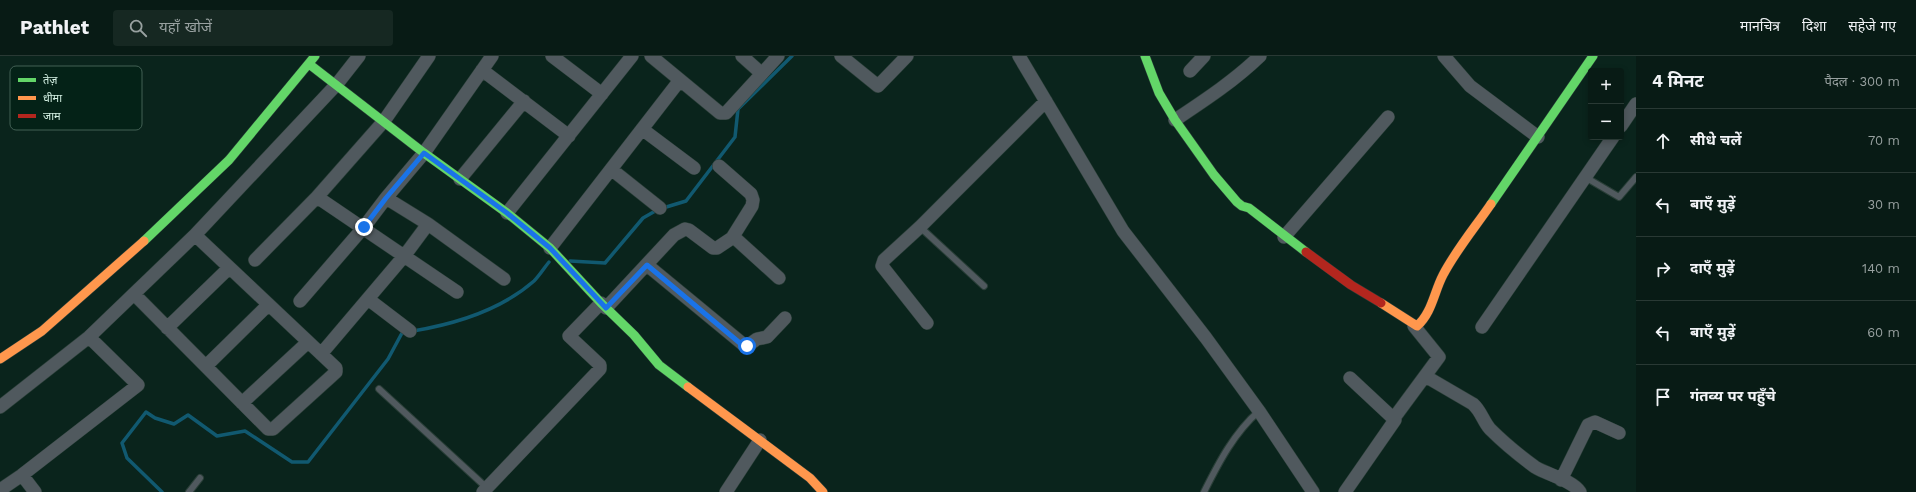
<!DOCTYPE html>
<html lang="hi">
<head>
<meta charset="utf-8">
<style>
	:root { --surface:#081b15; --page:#162822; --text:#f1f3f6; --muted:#98a1a0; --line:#293934 }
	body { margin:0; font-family:"Work Sans","Noto Sans Devanagari",sans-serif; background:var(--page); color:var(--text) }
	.controls { position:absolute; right:12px; top:12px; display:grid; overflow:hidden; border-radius:4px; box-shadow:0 2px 6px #0003 }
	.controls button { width:36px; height:36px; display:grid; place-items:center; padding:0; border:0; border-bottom:1px solid var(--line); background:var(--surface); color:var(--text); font:20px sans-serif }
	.stop { position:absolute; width:12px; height:12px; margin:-9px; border:3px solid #1a73e8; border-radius:50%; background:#fff }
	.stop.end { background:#1a73e8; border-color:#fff; box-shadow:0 1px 4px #0008 }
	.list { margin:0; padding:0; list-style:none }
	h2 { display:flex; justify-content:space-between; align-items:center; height:52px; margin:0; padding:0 16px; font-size:17px }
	h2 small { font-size:13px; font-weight:400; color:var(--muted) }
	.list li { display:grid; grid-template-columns:26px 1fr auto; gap:12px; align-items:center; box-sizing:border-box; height:64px; padding:0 16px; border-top:1px solid var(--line) }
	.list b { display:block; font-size:15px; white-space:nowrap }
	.list em { font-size:13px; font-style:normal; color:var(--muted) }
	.icon { flex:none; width:22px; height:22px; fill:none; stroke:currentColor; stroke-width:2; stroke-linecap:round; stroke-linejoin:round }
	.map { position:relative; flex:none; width:1636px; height:436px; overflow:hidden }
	header { display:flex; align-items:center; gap:24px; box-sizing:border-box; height:56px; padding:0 20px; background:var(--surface); border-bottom:1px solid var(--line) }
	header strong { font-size:19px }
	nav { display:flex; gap:22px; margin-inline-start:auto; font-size:14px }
	.search { width:280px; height:36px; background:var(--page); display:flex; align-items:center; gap:10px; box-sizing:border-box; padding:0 14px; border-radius:4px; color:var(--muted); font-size:15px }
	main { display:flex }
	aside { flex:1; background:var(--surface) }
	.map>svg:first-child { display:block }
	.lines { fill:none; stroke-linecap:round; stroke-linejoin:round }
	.stream { stroke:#115970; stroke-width:3.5 }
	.lane-casing { stroke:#293e37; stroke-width:8 }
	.street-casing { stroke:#293e37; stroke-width:14 }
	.fast-casing { stroke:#293e37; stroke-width:10 }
	.slow-casing { stroke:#293e37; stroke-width:10 }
	.jam-casing { stroke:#293e37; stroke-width:10 }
	.lane { stroke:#50595e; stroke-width:6 }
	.street { stroke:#50595e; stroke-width:13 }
	.fast { stroke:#63d668; stroke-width:9 }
	.slow { stroke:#ff974d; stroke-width:9 }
	.jam { stroke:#b3261e; stroke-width:9 }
	.route { stroke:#1a73e8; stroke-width:5 }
	.key { fill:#042217; stroke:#426054; stroke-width:1 }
	.key-label { font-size:11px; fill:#d4f0e3 }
</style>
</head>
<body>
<header>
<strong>Pathlet</strong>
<div class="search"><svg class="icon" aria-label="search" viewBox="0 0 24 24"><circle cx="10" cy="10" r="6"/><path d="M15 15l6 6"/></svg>यहाँ खोजें</div>
<nav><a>मानचित्र</a><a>दिशा</a><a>सहेजे गए</a></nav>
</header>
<main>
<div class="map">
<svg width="1636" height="436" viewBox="0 0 1636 436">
	<rect width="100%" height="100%" fill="#0a241c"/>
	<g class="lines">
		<path class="stream" d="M 663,152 L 686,145 L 735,81 L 738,53 L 792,0
			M 570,205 L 605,207 L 643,162 L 657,154
			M 413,275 C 455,268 501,254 534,225 C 540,219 544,212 549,206
			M 162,436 L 127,402 L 122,387 L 146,356 L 155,362 L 174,368 L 188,359 L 217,380 L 245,375 L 292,406 L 308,406 L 388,303 L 402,277 L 407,276"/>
		<defs>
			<path id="lane" d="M 1585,121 L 1619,141 L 1636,121
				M 920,171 L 984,230
				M 379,333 L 487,432
				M 189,436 L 200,422
				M 1204,436 C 1219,406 1234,377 1259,355"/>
			<path id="street" d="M 552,0 L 602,38
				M 651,0 L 720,57 L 726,57 L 778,0
				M 742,0 L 761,17
				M 841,0 L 878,30 L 907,0
				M 1019,0 L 1123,175 L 1206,282 L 1259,355 L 1313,436
				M 1444,0 L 1470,30 L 1538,81
				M 482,14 L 569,80
				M 1190,15 L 1204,0
				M 1175,64 C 1205,44 1234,25 1260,0
				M 1621,70 L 1636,48
				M 642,73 L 694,112
				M 719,110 L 751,138 L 753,144 L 752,150 L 732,182
				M 611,113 L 660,152
				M 460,123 L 524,45
				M 317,141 L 457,236
				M 386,142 L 428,168 L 504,223
				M 507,157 L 632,0
				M 1284,181 L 1388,61
				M 550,192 L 680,24
				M 255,204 L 317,141 L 384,65 L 429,0
				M 647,209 L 744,289 L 747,290 L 757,283 L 767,281 L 785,262
				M 134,238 L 268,373 L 273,373 L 336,316 L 336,312 L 195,179
				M 368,243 L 410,275
				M 300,245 L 364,171 L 386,142 L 424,97 L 492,0
				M 606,252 L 674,179 L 685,173 L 689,174 L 713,192 L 717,192 L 732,182 L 736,183 L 779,222
				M 927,267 L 882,210 L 884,204 L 920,171 L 1046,45
				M 1482,271 L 1613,81
				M 167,272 L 229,212
				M 321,298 L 405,199 L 428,168
				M 206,310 L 268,249
				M 1425,320 L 1473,348 C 1481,355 1483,365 1490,373 C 1503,386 1520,400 1535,411 C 1548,419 1572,424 1580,436
				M 242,347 L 308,286
				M 0,351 L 89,281 L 195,179 L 337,28 L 359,0
				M 1394,362 L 1439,301 L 1414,270
				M 22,419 L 35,436
				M 1561,424 L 1588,369 L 1595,366 L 1619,377
				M 0,434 L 22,419 L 138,329 L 89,281
				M 483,436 L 600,313 L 600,309 L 569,280 L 601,247
				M 726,436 L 760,384
				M 1345,436 L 1395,364 L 1350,322"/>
			<path id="fast" d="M 1145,0 L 1159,37 L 1175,64 L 1214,119 L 1237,146 L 1242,150 L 1249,152 L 1306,196
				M 309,8 L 424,97 L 507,157 L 550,192 L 601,247 L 634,279 L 659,309 L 688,331
				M 1491,148 L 1593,0
				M 144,185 L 229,104 L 315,0"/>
			<path id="slow" d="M 1381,247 L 1417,270 C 1432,257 1434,236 1443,219 C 1456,194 1476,170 1491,148
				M 0,303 L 42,275 L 144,185
				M 688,331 L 810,422 L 823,436"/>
			<path id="jam" d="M 1306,196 L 1351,229 L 1381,247"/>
		</defs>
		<use href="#lane" class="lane-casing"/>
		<use href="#street" class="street-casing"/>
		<use href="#fast" class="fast-casing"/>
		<use href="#slow" class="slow-casing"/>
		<use href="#jam" class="jam-casing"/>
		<use href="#lane" class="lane"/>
		<use href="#street" class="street"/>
		<use href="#fast" class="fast"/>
		<use href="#slow" class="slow"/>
		<use href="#jam" class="jam"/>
	</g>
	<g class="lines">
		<path class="route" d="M 364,171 L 386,142 L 424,97 L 507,157 L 550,192 L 606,252 L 647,209 L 741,288 L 747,290"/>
	</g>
	<rect x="10" y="10" width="132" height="64" rx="6" class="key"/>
	<rect x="18" y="22" width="18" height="4" fill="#63d668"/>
	<rect x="18" y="40" width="18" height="4" fill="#ff974d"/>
	<rect x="18" y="58" width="18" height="4" fill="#b3261e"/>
	<g class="key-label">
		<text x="43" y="28">तेज़</text>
		<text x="43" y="46">धीमा</text>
		<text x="43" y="64">जाम</text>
	</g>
</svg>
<div class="controls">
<button>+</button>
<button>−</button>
</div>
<div class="stop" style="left:747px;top:290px"></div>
<div class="stop end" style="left:364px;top:171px"></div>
</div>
<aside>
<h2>4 मिनट<small>पैदल · 300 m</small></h2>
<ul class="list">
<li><svg class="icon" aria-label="ahead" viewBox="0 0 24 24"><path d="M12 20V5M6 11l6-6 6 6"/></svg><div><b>सीधे चलें</b></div><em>70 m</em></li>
<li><svg class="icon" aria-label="left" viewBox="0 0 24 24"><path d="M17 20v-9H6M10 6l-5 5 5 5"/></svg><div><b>बाएँ मुड़ें</b></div><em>30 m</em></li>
<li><svg class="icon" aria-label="right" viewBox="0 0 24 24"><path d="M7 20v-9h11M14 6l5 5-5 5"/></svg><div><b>दाएँ मुड़ें</b></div><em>140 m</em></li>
<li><svg class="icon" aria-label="left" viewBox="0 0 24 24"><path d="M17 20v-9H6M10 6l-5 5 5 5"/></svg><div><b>बाएँ मुड़ें</b></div><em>60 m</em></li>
<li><svg class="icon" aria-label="arrive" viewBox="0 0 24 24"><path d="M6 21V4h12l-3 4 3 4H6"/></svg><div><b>गंतव्य पर पहुँचे</b></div></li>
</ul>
</aside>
</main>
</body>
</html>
